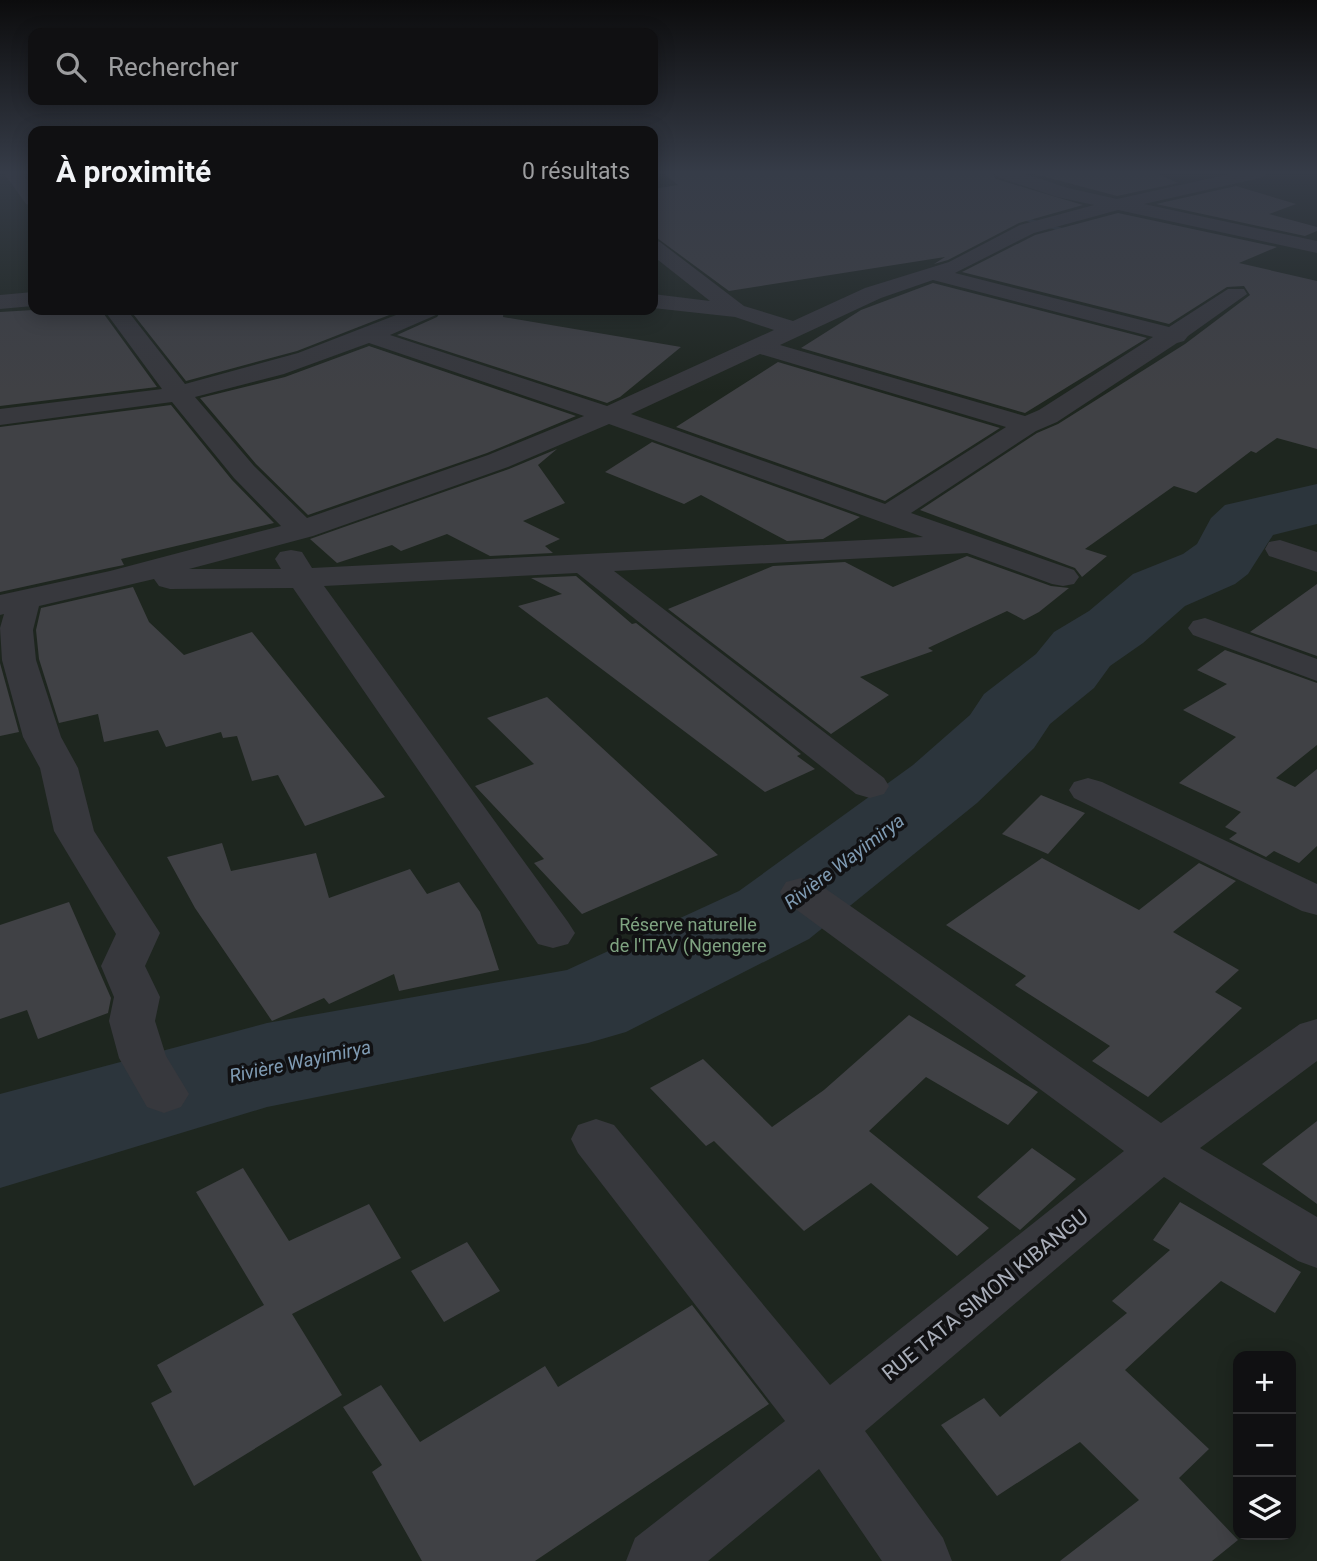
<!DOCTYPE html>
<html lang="fr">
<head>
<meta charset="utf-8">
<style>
	:root { --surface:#101012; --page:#19191b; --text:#f1f3f6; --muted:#9c9d9f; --line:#303032 }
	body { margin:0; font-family:Roboto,sans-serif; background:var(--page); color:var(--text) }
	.controls { position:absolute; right:21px; bottom:21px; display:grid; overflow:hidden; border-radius:14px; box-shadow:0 4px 18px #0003 }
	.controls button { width:63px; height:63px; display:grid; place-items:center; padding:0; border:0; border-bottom:2px solid var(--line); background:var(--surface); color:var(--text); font:35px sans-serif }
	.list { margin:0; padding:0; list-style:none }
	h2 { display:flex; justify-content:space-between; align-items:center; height:91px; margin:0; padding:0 28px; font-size:30px }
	h2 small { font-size:23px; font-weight:400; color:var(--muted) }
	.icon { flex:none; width:38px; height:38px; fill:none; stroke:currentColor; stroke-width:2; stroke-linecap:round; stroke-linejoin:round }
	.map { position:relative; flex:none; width:1317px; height:1561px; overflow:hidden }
	.search { position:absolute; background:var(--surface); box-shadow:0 4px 18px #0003; left:28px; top:28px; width:630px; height:77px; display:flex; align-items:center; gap:18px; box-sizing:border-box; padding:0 24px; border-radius:14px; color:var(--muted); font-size:26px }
	.panel { position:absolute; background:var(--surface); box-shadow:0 4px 18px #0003; left:28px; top:126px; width:630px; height:189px; border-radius:14px }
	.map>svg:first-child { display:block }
	.green { fill:#1e261f; fill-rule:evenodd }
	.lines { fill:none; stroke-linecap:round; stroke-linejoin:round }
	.stream { fill:#2c353c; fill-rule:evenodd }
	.river { fill:#2c353c; fill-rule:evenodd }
	.building { fill:#404145 }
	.minor { fill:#37383d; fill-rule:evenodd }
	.labels { text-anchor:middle; stroke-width:7; stroke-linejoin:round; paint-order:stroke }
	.park-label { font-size:18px; fill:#7fa381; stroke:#111113 }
	.water-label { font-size:19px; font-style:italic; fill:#7f9bb3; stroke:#111113 }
	.near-street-label { font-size:21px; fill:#a8adb8; stroke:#111113 }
</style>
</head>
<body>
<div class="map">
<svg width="1317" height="1561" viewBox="0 0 1317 1561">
	<rect width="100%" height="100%" fill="#161618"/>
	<path class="green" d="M 0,173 L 33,173 L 33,310 L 653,310 L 653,173 L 1317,173 L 1317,1561 L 0,1561 ZM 1238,1356 L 1291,1356 L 1291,1535 L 1238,1535 Z"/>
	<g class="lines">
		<path class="stream" d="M 1009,214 L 1013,214 L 1080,233 L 1073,235 L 1009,216 Z"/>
		<path class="river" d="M 1317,484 L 1317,524 L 1273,535 L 1248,574 L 1235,584 L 1185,606 L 1143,643 L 1110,666 L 1094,688 L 1050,724 L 1034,748 L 977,803 L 809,939 L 626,1032 L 588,1043 L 267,1107 L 0,1188 L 0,1094 L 267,1023 L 567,970 L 739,891 L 913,765 L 970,715 L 984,694 L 1036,654 L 1054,632 L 1089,611 L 1133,574 L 1183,554 L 1197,544 L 1211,518 L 1225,505 Z"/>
	</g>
	<path class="building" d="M 663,173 L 992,173 L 996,179 L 1083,205 L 1019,223 L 948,260 L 934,264 L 945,257 L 729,291 L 653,235 L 653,189 L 678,185 Z
		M 1031,173 L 1156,173 L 1178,183 L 1117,196 Z
		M 1236,186 L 1296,204 L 1269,214 L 1317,227 L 1317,231 L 1305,236 L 1156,204 Z
		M 1118,213 L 1277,247 L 1239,263 L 1317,281 L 1317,449 L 1277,438 L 1256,453 L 1251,451 L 1196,493 L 1174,486 L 1085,549 L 1107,556 L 1082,577 L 1075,568 L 920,510 L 1037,433 L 1058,424 L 1185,344 L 1250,295 L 1244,286 L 1227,287 L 1169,324 L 962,272 L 1035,235 Z
		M 933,283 L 1147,338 L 1025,413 L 801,348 L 861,310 Z
		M 33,310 L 101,310 L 157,387 L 0,406 L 0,312 Z
		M 130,310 L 402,310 L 297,351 L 186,381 Z
		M 442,310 L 504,310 L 503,317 L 681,347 L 620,397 L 607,403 L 397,335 L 437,317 Z
		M 369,346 L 576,416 L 487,453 L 308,515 L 256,464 L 200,398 L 285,377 Z
		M 778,362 L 1000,428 L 885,501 L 676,427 Z
		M 171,405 L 232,480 L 274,523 L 121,559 L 124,565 L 109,568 L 0,592 L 0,427 Z
		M 652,442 L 860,517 L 823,539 L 787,541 L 701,495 L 684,504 L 605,472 Z
		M 557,449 L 538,465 L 565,503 L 523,521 L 560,539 L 545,546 L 553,553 L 490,556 L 447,534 L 401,551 L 392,545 L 337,563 L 310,539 L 509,469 Z
		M 967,556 L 1051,586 L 1069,588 L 1039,612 L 1024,620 L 1007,611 L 928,648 L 933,651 L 860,677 L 889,695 L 831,734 L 668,609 L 773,566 L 845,562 L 893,587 Z
		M 576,576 L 632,624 L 636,623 L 801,754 L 797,756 L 815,769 L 765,792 L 518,606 L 562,594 L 531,578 Z
		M 1317,584 L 1317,656 L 1250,632 Z
		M 133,587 L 149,622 L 184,655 L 252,632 L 385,797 L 305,826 L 278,775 L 252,781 L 237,736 L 223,738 L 221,732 L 166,747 L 158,730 L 104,742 L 98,714 L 59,723 L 39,659 L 36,630 L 41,608 Z
		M 1225,650 L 1317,683 L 1317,745 L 1276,778 L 1295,787 L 1317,769 L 1317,846 L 1299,863 L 1274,851 L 1266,857 L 1229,839 L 1237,833 L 1225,827 L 1241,812 L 1179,783 L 1236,737 L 1183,710 L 1227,684 L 1197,670 Z
		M 0,663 L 19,732 L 0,736 Z
		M 547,697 L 718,855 L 582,914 L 534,863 L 544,859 L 475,786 L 534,764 L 487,718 Z
		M 1041,795 L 1085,813 L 1048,854 L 1002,834 Z
		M 222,843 L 231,871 L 316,853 L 329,898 L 410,869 L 427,894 L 459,882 L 480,912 L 499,970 L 399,991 L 394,974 L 329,1004 L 324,998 L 272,1021 L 195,908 L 167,857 Z
		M 1042,858 L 1139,910 L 1199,863 L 1236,881 L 1173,932 L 1239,970 L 1215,992 L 1242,1008 L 1148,1097 L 1092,1061 L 1110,1046 L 1015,985 L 1026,976 L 946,925 Z
		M 69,902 L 111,998 L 108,1013 L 38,1039 L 27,1010 L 0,1019 L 0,925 Z
		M 909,1015 L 1038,1092 L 1008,1125 L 926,1077 L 869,1131 L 989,1228 L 957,1256 L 871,1183 L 804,1231 L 714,1141 L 706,1146 L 650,1088 L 703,1059 L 772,1127 L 824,1090 Z
		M 1317,1121 L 1317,1204 L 1262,1164 Z
		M 1032,1148 L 1076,1179 L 1020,1230 L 977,1197 Z
		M 243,1168 L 289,1241 L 369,1204 L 401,1258 L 292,1314 L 342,1395 L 194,1486 L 151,1403 L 172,1392 L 157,1365 L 264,1305 L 196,1192 Z
		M 1180,1202 L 1301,1272 L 1275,1313 L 1221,1281 L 1125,1370 L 1209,1449 L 1179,1478 L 1238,1540 L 1212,1561 L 1060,1561 L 1139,1500 L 1080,1442 L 997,1496 L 941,1425 L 984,1398 L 1000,1417 L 1127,1313 L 1112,1301 L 1170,1250 L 1153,1240 Z
		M 467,1242 L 500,1291 L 444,1322 L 411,1271 Z
		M 692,1305 L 769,1404 L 535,1561 L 422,1561 L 372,1472 L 382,1465 L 343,1407 L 381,1385 L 420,1442 L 545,1366 L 558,1387 Z"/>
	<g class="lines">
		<path class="minor" d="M 4,173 L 22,173 L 33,188 L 33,206 L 26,204 Z
			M 994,173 L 1022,173 L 1068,188 L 1117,199 L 1234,173 L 1269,173 L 1260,178 L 1144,204 L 1317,241 L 1317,253 L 1118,210 L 1034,233 L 955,273 L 1169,327 L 1228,289 L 1244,289 L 1247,294 L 1188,336 L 1184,341 L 1177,343 L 1057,422 L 1036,431 L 911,513 L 1074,570 L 1079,577 L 1074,584 L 1063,586 L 1052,584 L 967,553 L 614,571 L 884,778 L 889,786 L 884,794 L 870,798 L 856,794 L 577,573 L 324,586 L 568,922 L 575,933 L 568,944 L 553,948 L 538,944 L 293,588 L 170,589 L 159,586 L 154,579 L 39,606 L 33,630 L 36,660 L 61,737 L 78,768 L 94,831 L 160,933 L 145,966 L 160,997 L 155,1021 L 166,1056 L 189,1094 L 181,1107 L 164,1113 L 147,1107 L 119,1058 L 109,1021 L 114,997 L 101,966 L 116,934 L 54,831 L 40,768 L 23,737 L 2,660 L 0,628 L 4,614 L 0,615 L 0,595 L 110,571 L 281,526 L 234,478 L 172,402 L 0,425 L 0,409 L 162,389 L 104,310 L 127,310 L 185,384 L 298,353 L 409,310 L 439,310 L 436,315 L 390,335 L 607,406 L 774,330 L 735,317 L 653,308 L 653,294 L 710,301 L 653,256 L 653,240 L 660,242 L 744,306 L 793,321 L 865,288 L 949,262 L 1020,225 L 1094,205 L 1057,197 L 997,177 ZM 933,280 L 1153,337 L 1039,410 L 1025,416 L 780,345 L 881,298 ZM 369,343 L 584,416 L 488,455 L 307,518 L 254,466 L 195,397 L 284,374 ZM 760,354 L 1006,427 L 885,504 L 631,414 ZM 609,424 L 923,537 L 312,568 L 302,552 L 291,550 L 280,552 L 275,559 L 281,569 L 189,569 L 313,536 L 508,467 Z
			M 33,292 L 33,306 L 0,309 L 0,295 Z
			M 1280,540 L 1317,552 L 1317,572 L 1269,556 L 1265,549 L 1269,542 Z
			M 1205,618 L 1317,659 L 1317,681 L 1193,635 L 1188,628 L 1193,621 Z
			M 1088,778 L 1102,782 L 1317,884 L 1317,915 L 1302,911 L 1074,798 L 1069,790 L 1074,782 Z
			M 801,878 L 816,882 L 1161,1123 L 1300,1024 L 1317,1019 L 1317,1061 L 1200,1148 L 1317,1217 L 1317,1268 L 1298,1261 L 1164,1177 L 865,1431 L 943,1538 L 952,1561 L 882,1561 L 819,1469 L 708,1561 L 626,1561 L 635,1538 L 785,1421 L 578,1153 L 571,1139 L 578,1125 L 596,1119 L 614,1125 L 830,1385 L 1124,1151 L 786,902 L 780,892 L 786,882 Z"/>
	</g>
	<linearGradient id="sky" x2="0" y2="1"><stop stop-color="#0c0c0d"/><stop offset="0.44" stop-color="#363c48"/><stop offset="1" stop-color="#363c48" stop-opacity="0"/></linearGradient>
	<rect width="1317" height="392" fill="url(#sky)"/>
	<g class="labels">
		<g class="park-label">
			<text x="688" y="931">Réserve naturelle<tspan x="688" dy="21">de l'ITAV (Ngengere</tspan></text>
		</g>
		<g class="water-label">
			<text transform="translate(844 861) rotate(-37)" y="7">Rivière Wayimirya</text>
			<text transform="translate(300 1061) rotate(-12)" y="7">Rivière Wayimirya</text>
		</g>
		<g class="near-street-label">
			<text transform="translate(985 1295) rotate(-39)" y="7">RUE TATA SIMON KIBANGU</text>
		</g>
	</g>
</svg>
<div class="controls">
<button>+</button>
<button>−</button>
<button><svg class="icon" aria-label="layers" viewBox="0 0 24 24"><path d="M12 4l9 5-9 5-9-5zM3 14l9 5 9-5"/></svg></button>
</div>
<div class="search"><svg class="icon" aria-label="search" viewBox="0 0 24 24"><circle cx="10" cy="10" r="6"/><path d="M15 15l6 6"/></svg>Rechercher</div>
<section class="panel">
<h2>À proximité<small>0 résultats</small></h2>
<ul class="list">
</ul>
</section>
</div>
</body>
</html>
